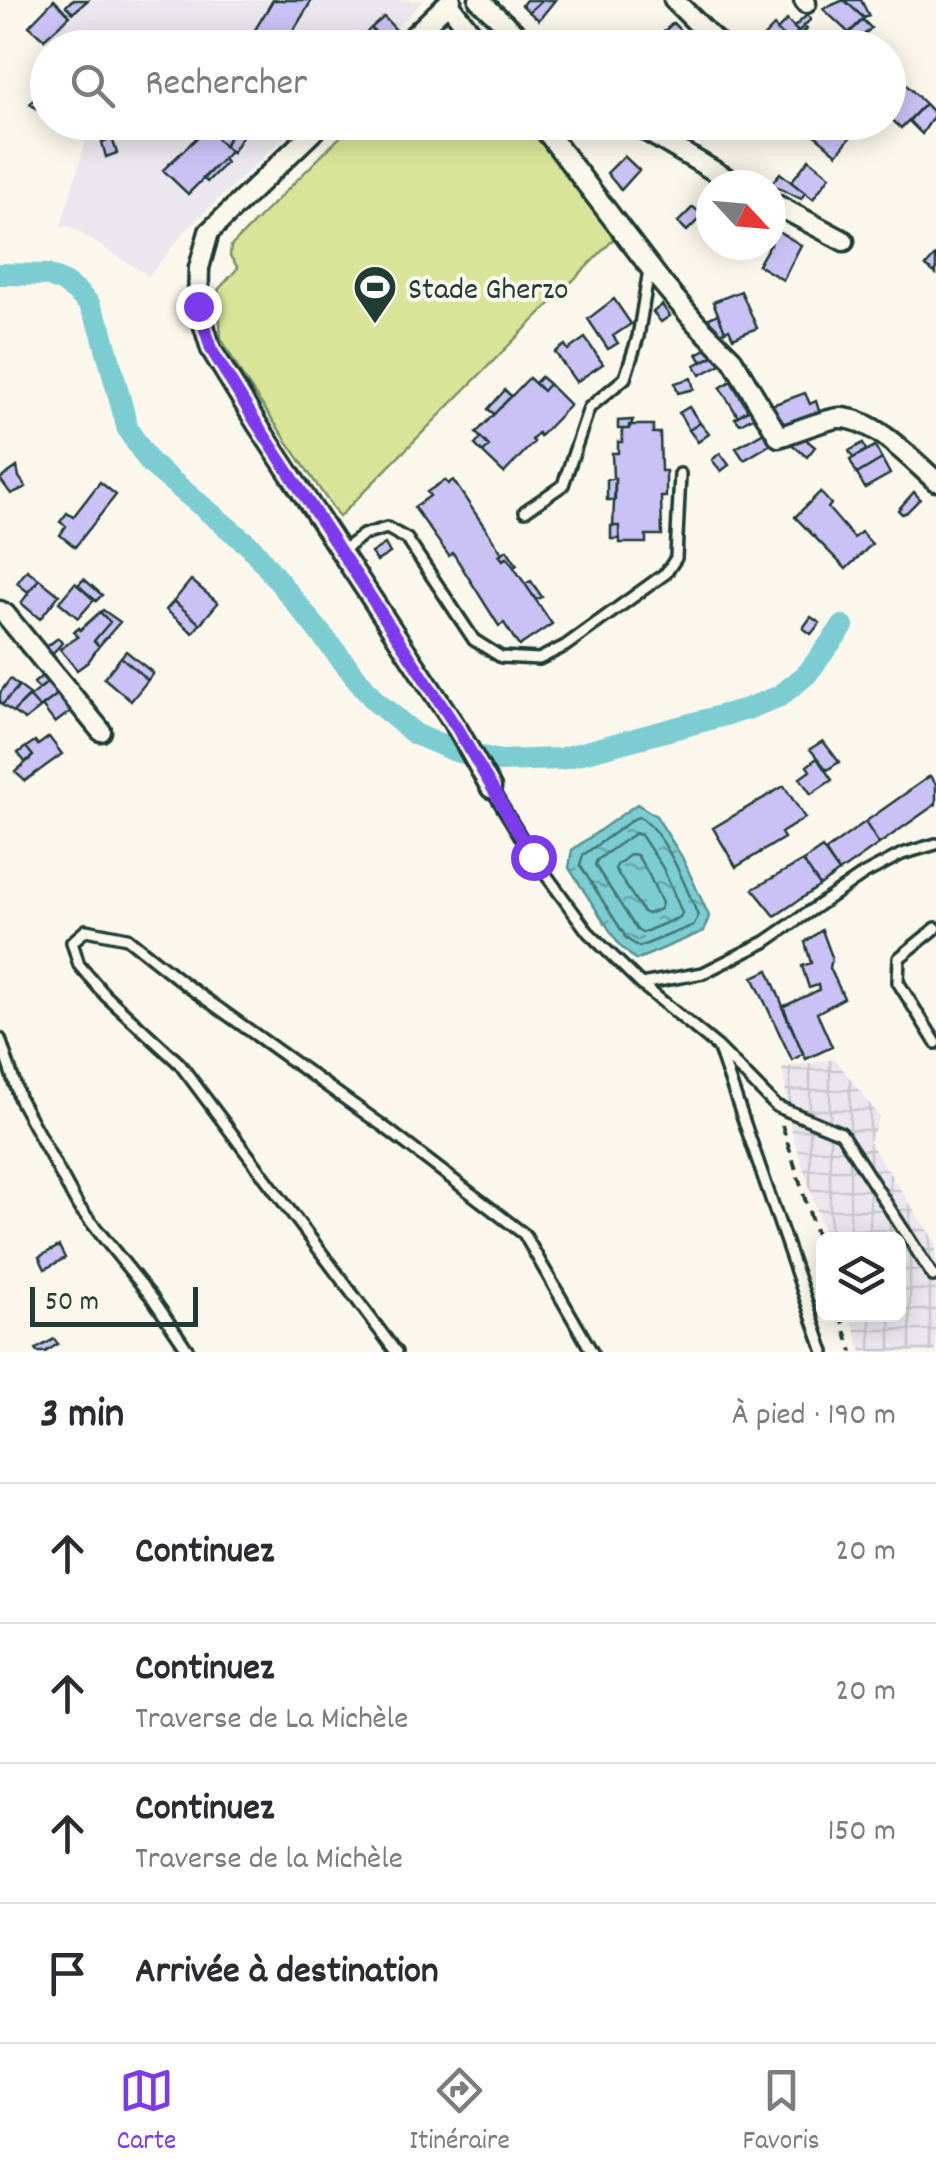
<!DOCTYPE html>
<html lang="fr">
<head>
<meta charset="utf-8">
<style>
	:root { --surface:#fff; --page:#f2f2f3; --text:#2b2b33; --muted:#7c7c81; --line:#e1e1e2; --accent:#7c3aed }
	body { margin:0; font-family:Dekko,sans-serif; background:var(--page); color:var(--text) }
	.controls { position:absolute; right:30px; bottom:30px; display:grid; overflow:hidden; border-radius:15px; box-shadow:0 5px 25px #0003 }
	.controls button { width:90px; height:90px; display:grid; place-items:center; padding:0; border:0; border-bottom:2px solid var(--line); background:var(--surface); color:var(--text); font:50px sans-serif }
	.compass { position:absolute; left:696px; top:170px; width:90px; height:90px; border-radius:50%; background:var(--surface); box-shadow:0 5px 25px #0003; rotate:116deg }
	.scale { position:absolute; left:30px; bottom:25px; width:168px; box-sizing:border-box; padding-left:10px; border:5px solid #1f3d34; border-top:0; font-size:28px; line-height:35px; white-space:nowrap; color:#1f3d34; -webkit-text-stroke:8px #fbf7ec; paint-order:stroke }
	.stop { position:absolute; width:30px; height:30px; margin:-22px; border:8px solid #7c3aed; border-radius:50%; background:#fff }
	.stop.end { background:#7c3aed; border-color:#fff; box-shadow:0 2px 10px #0008 }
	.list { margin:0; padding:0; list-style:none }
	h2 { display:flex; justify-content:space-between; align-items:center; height:130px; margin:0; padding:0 40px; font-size:42px }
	h2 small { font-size:32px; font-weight:400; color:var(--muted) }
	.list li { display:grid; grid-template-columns:65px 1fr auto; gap:30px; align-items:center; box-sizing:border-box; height:140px; padding:0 40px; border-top:2px solid var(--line) }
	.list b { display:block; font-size:38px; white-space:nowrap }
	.list p { margin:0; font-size:32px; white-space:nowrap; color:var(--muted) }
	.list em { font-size:32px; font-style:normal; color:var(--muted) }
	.icon { flex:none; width:55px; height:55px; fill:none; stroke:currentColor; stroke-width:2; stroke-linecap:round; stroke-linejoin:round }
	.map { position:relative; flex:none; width:936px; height:1352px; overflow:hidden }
	.search { position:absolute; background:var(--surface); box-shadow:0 5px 25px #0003; left:30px; right:30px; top:30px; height:110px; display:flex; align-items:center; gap:25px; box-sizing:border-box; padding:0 35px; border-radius:55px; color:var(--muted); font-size:38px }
	.sheet { height:690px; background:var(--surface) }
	nav { display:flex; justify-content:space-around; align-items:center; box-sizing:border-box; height:140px; border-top:2px solid var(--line); background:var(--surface); font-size:28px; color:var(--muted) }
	nav a { display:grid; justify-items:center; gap:5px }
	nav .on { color:var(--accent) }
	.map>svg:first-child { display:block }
	.built { fill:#ece7ef }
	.industrial { fill:url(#industrial-grid) }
	.garden { fill:#d8e598; stroke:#7c9166; stroke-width:2.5 }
	.water { fill:url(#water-ripples); stroke:#579393; stroke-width:2.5 }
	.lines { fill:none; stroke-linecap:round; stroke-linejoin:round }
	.shore { stroke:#447773; stroke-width:2.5 }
	.canal { stroke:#7ccdd2; stroke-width:22 }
	.building { fill:#cac2f5; stroke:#1f3d34; stroke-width:2.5 }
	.lane-casing { stroke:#1f3d34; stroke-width:16 }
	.street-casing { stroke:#1f3d34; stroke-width:25 }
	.path { stroke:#1f3d34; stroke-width:4; stroke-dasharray:10 8; stroke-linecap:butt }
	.lane { stroke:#fbf7ec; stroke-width:9 }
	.street { stroke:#fbf7ec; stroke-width:18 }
	.route { stroke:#7c3aed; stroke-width:12 }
	.labels { text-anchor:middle; stroke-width:8; stroke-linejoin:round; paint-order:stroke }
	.poi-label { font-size:32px; fill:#1f3d34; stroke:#fbf7ec; text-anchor:start }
</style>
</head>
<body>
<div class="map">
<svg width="936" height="1352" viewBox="0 0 936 1352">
	<defs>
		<pattern id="industrial-grid" width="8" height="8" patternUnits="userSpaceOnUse" patternTransform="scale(2.5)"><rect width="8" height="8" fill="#ece7ef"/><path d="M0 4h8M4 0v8" fill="none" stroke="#cac7ce"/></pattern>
		<pattern id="water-ripples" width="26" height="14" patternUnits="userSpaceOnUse" patternTransform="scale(2.5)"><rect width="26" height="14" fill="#7ccdd2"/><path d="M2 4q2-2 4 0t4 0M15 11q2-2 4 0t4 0" fill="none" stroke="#65a8ab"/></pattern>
	</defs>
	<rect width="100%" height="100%" fill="#fbf7ec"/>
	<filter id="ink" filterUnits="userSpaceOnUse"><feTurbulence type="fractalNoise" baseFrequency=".01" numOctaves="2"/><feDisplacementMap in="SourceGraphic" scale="20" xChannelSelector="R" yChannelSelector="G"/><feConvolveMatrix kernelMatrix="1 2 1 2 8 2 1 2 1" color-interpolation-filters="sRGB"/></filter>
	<g filter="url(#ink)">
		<path class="built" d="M 88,0 L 424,0 L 377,47 L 55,48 L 44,39 Z
			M 91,123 L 299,123 L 186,230 L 149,276 L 69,226 L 61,227 Z"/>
		<path class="industrial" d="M 835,1059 L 880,1117 L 869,1142 L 936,1243 L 936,1352 L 862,1352 L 850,1315 L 898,1314 L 898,1240 L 826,1239 L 792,1133 L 782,1068 Z"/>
		<path class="garden" d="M 354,123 L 531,123 L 617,236 L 339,517 L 243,377 L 221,338 L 218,290 L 238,268 L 230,256 L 231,246 Z"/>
		<path class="water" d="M 637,804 L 656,816 L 682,857 L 709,916 L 704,931 L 636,960 L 620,946 L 569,868 L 572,850 Z"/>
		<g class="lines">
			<path class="shore" d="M 635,818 L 640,817 C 666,834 686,887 698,916 L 694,925 L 639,947 L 627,939 L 580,865 L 583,855 Z
				M 635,833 L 641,835 L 663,868 L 682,913 L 680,917 L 642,933 L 637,930 L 595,865 L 597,860 Z
				M 631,854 L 637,855 L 649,875 L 662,903 L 660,909 L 648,914 L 643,912 L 615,869 L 617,865 Z"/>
			<path class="canal" d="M 0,274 L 47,275 L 63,282 L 77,292 L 89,304 L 101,329 L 128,430 L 150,463 L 251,547 L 375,701 L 415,734 L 455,751 L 500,761 L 560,759 L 747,709 L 780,696 L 807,674 L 843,626"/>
		</g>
		<path class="building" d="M 54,0 L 70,16 L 44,39 L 29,26 Z
			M 72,0 L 88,0 L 73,13 L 66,6 Z
			M 273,0 L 312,0 L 283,48 L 244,48 Z
			M 526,0 L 542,0 L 529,12 L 522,5 Z
			M 542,0 L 555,0 L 539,20 L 529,12 Z
			M 844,0 L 861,0 L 869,16 L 864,18 Z
			M 844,0 L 864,18 L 849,33 L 823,9 Z
			M 807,15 L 811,19 L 798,32 L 794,27 Z
			M 384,17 L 395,29 L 383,40 L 371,28 Z
			M 787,20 L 798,32 L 788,42 L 777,30 Z
			M 863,20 L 871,28 L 858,41 L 849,33 Z
			M 673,23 L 686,36 L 668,48 L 646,48 Z
			M 774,26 L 788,42 L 783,48 L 758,48 L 756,45 Z
			M 371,28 L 384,41 L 377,48 L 352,48 Z
			M 644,37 L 651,43 L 646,48 L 634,48 Z
			M 892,70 L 925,104 L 901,128 L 888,116 L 888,74 Z
			M 42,89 L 48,93 L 48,112 L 45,115 L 30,104 Z
			M 925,104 L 935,114 L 922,134 L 909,121 Z
			M 202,122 L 238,122 L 224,146 Z
			M 654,122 L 687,122 L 689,123 L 687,133 L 666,133 L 651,128 Z
			M 828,122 L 839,122 L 853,134 L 837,154 L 816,136 Z
			M 238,124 L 245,131 L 232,153 L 224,146 Z
			M 207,128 L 230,152 L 188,194 L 163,170 Z
			M 112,138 L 117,153 L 106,157 L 102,142 Z
			M 624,156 L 639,170 L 621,190 L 607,173 Z
			M 223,159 L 226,163 L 207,182 L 203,178 Z
			M 809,159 L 830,176 L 813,199 L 791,182 Z
			M 780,173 L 805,193 L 801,199 L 771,184 Z
			M 693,207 L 703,215 L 687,231 L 678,222 Z
			M 774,229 L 801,245 L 783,280 L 758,265 L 769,246 L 767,245 L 771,245 L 771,235 Z
			M 936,255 L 936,274 L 926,266 Z
			M 741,291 L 757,328 L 733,338 L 729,329 L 725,331 L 713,302 Z
			M 614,299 L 631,324 L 613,336 L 618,343 L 608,349 L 588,319 Z
			M 662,305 L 670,316 L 661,322 L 653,312 Z
			M 718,314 L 725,331 L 720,333 L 705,320 Z
			M 585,338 L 603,364 L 576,382 L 555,352 L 565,345 L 568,350 Z
			M 712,346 L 717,354 L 702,362 L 697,354 Z
			M 718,353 L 723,363 L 700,375 L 695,365 Z
			M 541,377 L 549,384 L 543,391 L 535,383 Z
			M 529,378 L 543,391 L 549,384 L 570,405 L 540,436 L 538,433 L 532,440 L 534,442 L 504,473 L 483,453 L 489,446 L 476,433 Z
			M 691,378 L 694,389 L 678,393 L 675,383 Z
			M 731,381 L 748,410 L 738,416 L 720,388 Z
			M 505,390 L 511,396 L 494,414 L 488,409 Z
			M 805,393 L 810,404 L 816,401 L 820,414 L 786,427 L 772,405 Z
			M 689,407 L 700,423 L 689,430 L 679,413 Z
			M 750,408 L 755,416 L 740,424 L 735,418 Z
			M 633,420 L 629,429 L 618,429 L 618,421 Z
			M 700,423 L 709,434 L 698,442 L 689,430 Z
			M 629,425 L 653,425 L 653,433 L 660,433 L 661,471 L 666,471 L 666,497 L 661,497 L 662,535 L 646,535 L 646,543 L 620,543 L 619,526 L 613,526 L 615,478 L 613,478 L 612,453 L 618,453 L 618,442 L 622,442 L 622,429 L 629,429 Z
			M 764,432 L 771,444 L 744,460 L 736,448 Z
			M 798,433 L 815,447 L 807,457 L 784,438 Z
			M 481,438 L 489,446 L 483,453 L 475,445 Z
			M 863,443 L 866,450 L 853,458 L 849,451 Z
			M 875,446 L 882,459 L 857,474 L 850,460 Z
			M 720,453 L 729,465 L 721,471 L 712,460 Z
			M 882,459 L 890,474 L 865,488 L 857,474 Z
			M 17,467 L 19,477 L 26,487 L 11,494 L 0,479 Z
			M 615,478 L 615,500 L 607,500 L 607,479 Z
			M 445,480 L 448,484 L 453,480 L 502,553 L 499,555 L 503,560 L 507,557 L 552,624 L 519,646 L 504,623 L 499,626 L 453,553 L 449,556 L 414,507 L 430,496 L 427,492 Z
			M 100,482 L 116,495 L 75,547 L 60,535 L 66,526 L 60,522 L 67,513 L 73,517 Z
			M 820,492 L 831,504 L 828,508 L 854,538 L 861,532 L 872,544 L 846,569 L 795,517 Z
			M 914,492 L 920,499 L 907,512 L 902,514 L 898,510 Z
			M 611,526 L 619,526 L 619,539 L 611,539 Z
			M 385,544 L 390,553 L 377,561 L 371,553 Z
			M 507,550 L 517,565 L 514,567 L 507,557 L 503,560 L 499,555 Z
			M 27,570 L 39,579 L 28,592 L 17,583 Z
			M 39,579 L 59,595 L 40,619 L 21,603 Z
			M 84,579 L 102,595 L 96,601 L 78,585 Z
			M 191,580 L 218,603 L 200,624 L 174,601 Z
			M 531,581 L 542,597 L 536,600 L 525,584 Z
			M 75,583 L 94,600 L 78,618 L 59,602 Z
			M 174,601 L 200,624 L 193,633 L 166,610 Z
			M 103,610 L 120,622 L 99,646 L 94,641 L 110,622 L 100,612 Z
			M 100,612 L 110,622 L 94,641 L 99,646 L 88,662 L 77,670 L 60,649 L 78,637 L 74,632 L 79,628 L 80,630 Z
			M 811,617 L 820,623 L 811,634 L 803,628 Z
			M 58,638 L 62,643 L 51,655 L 45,648 Z
			M 126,651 L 153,673 L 148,680 L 121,657 Z
			M 121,657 L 148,680 L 131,701 L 104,678 Z
			M 43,675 L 48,682 L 39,689 L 34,683 Z
			M 10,679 L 19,686 L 2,705 L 0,703 L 0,693 Z
			M 48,682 L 58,694 L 40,708 L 30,697 Z
			M 19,686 L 31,695 L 13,712 L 2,705 Z
			M 58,694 L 71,711 L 55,723 L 42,706 Z
			M 29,696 L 40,708 L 25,720 L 13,712 Z
			M 49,737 L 62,754 L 25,781 L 15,772 L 33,756 L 26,747 L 35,741 L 38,745 Z
			M 823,741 L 839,762 L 827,770 L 810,749 Z
			M 26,747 L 33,756 L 25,762 L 18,753 Z
			M 817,758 L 832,780 L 811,794 L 800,778 L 810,771 L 807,766 Z
			M 930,776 L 936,784 L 936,804 L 879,844 L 865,822 Z
			M 784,786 L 805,818 L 781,833 L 784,838 L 736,867 L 713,828 Z
			M 865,822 L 879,844 L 839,872 L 825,851 Z
			M 822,848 L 839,872 L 820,886 L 803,861 Z
			M 803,861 L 820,886 L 775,916 L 753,889 Z
			M 822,930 L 832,957 L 830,968 L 844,998 L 817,1013 L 832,1047 L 806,1059 L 782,1007 L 819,990 L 818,985 L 809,988 L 802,966 L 811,963 L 805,942 Z
			M 768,970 L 803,1054 L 792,1060 L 753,977 Z
			M 59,1246 L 65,1258 L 45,1269 L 39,1257 Z
			M 54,1339 L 58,1344 L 45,1352 L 37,1352 L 36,1349 Z"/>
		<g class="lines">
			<defs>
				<path id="lane" d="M 525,511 L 563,485 L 589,408 L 625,378 L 638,337 L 649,270
					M 342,551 L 363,535 L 387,528 L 407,539 L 474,640 L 501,657 L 539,659 L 565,646 L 666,573 L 676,558 L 680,474
					M 491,788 L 533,857 L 588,932 L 641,984 L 718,1047 L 776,1106 L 841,1133 L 933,1276
					M 936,928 L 899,958 L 898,982 L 936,1043
					M 641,984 L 703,973 L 765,942 L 864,874 L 902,854 L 936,844
					M 0,1039 L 20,1100 L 78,1206 L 153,1299 L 189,1352
					M 719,1049 L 824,1352
					M 396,1352 L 179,1063 L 105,995 L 79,965 L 72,942 L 86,930 L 127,938 L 186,985 L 383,1126 L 524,1234 L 592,1352"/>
				<path id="street" d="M 479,0 L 531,48
					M 674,0 L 721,47
					M 804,0 L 806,3
					M 448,3 L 483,48
					M 401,48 L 451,0
					M 323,122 L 209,232 L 199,268 L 198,306 L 211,349 L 257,424 L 458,730 L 491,788
					M 539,122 L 662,283 L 696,323 L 732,359 L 779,437 C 794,432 825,419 839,418 C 873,417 912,460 936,481
					M 631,122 L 738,185
					M 771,202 L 844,241
					M 0,611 L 5,614 L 101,731"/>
			</defs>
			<use href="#lane" class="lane-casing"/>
			<use href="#street" class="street-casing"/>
			<path class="path" d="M 788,48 L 811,24
				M 782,1125 L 824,1260
				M 840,1314 L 852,1352"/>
			<use href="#lane" class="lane"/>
			<use href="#street" class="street"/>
		</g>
	</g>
	<g class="lines" filter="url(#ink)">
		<path class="route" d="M 198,306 L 211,349 L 257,424 L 458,730 L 533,857"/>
	</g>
	<defs>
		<symbol id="stadium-pin" viewBox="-11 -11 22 30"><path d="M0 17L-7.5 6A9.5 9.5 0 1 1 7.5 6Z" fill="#1f3d34" stroke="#fbf7ec"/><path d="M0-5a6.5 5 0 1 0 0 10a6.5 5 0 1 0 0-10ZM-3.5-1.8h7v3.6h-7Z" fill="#fff"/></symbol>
	</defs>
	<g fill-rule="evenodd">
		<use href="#stadium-pin" x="350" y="262" width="50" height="68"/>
	</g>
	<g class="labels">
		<g class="poi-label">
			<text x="408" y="298">Stade Gherzo</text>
		</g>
	</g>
</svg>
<div class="controls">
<button><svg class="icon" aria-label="layers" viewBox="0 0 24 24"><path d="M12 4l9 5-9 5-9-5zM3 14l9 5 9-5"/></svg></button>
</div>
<svg class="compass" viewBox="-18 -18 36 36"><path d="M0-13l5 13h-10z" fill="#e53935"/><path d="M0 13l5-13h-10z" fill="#7c7c81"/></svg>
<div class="scale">50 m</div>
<div class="stop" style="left:533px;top:857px"></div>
<div class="stop end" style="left:198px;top:306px"></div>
<div class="search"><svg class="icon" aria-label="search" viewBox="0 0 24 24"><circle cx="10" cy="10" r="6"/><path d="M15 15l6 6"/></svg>Rechercher</div>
</div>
<section class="sheet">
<h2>3 min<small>À pied · 190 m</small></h2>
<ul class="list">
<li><svg class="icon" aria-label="ahead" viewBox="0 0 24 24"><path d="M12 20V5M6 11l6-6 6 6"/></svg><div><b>Continuez</b></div><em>20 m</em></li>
<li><svg class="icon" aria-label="ahead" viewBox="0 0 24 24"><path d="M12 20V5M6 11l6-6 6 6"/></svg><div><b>Continuez</b><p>Traverse de La Michèle</p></div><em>20 m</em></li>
<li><svg class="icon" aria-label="ahead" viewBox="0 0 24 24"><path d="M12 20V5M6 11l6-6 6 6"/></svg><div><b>Continuez</b><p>Traverse de la Michèle</p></div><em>150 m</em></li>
<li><svg class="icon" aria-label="arrive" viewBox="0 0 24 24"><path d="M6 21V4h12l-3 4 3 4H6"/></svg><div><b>Arrivée à destination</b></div></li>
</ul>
</section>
<nav>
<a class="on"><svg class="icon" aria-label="map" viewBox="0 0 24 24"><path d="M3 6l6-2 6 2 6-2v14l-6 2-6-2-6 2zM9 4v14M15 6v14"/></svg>Carte</a>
<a><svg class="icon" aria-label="directions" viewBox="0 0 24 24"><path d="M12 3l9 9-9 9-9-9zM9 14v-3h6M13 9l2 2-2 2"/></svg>Itinéraire</a>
<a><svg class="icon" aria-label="saved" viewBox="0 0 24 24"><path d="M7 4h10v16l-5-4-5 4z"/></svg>Favoris</a>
</nav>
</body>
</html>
